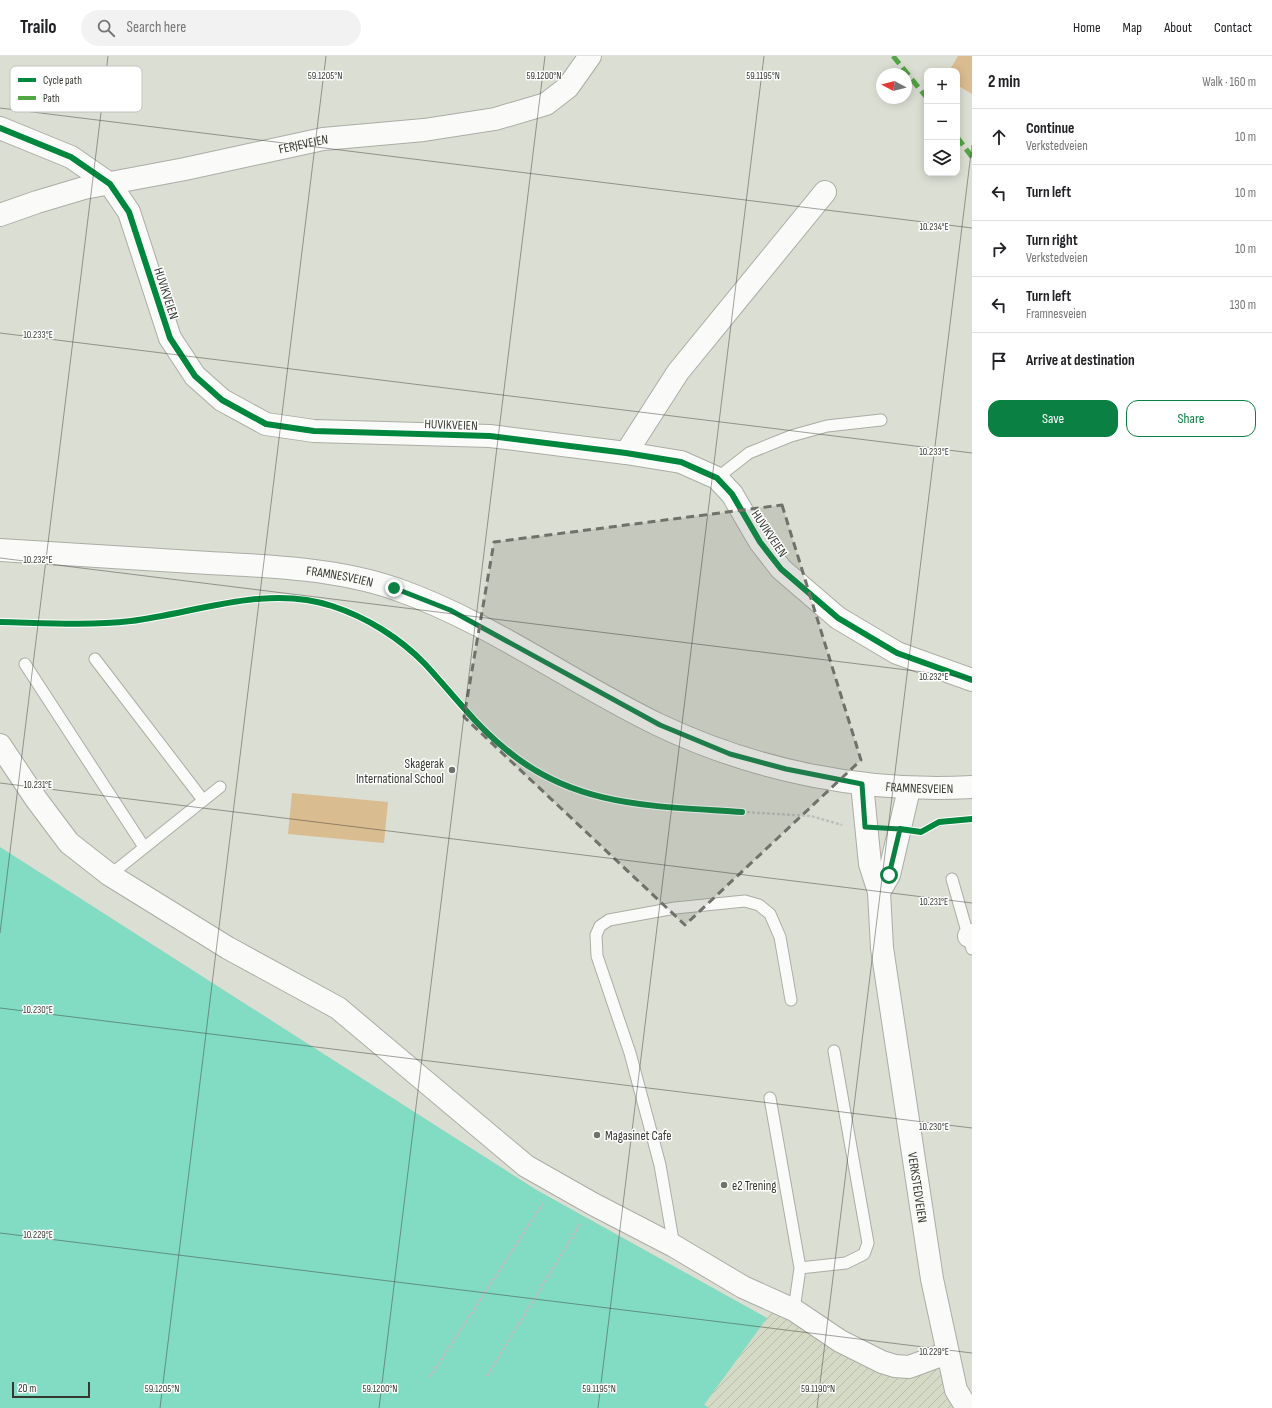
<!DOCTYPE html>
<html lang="en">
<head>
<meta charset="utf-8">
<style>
	:root { --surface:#fff; --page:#f2f2f2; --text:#202124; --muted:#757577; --line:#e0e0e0; --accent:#0b8043 }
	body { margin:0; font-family:"Sofia Sans Condensed",sans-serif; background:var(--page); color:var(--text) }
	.controls { position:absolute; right:12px; top:12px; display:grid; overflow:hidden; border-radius:8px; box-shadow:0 2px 10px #0003 }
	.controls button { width:36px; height:36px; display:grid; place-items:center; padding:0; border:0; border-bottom:1px solid var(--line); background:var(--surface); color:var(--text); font:20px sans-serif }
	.compass { position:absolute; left:876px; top:12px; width:36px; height:36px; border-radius:50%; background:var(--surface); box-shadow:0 2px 10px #0003; rotate:277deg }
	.scale { position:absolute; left:12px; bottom:10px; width:78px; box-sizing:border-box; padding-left:4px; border:2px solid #353830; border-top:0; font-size:11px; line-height:14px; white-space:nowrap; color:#353830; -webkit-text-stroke:3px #fff; paint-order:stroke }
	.stop { position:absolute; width:12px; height:12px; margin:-9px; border:3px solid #0b8043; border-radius:50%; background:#fff }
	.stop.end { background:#0b8043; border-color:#fff; box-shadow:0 1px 4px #0008 }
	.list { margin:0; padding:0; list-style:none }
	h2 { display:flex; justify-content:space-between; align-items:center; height:52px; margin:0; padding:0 16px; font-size:17px }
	h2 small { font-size:13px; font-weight:400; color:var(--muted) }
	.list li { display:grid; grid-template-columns:26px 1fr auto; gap:12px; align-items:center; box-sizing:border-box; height:56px; padding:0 16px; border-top:1px solid var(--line) }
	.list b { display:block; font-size:15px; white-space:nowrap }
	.list p { margin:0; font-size:13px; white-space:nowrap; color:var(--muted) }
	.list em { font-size:13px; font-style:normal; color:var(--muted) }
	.actions { display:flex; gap:8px; padding:12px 16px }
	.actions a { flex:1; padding:9px 0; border:1px solid var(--accent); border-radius:12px; text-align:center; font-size:14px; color:var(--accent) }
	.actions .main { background:var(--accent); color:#fff }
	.icon { flex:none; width:22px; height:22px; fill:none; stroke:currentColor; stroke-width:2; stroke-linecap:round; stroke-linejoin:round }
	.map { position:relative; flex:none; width:972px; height:1352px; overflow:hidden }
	header { display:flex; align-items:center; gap:24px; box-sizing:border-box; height:56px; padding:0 20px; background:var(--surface); border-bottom:1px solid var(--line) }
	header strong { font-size:19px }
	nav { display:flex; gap:22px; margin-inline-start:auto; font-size:14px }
	.search { width:280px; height:36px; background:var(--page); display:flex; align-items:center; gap:10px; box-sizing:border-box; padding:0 14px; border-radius:22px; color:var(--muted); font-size:15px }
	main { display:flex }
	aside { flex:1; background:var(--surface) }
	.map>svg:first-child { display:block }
	.industrial { fill:url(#industrial-furrows) }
	.park { fill:#dabc91 }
	.water { fill:#82dbc3 }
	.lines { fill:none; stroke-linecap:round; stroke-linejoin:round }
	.service-casing { stroke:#abada5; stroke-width:13 }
	.minor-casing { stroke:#abada5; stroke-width:24 }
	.secondary-casing { stroke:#abada5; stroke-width:24 }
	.path { stroke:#bebfbc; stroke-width:2.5; stroke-dasharray:3 2; stroke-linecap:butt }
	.service { stroke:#fafaf8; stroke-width:11 }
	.minor { stroke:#fafaf8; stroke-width:22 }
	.secondary { stroke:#fafaf8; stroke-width:22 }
	.quiet { stroke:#53a644; stroke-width:5; stroke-dasharray:10 5; stroke-linecap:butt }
	.cycleway-casing { stroke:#fff; stroke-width:8 }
	.cycleway { stroke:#00873e; stroke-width:6 }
	.route { stroke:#0b8043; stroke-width:5 }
	.marked { fill:#6f7269; fill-opacity:0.2; stroke:#6f7269; stroke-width:3; stroke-dasharray:8 5; stroke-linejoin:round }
	.ticks { fill:none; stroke:#353830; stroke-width:1; stroke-opacity:0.45 }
	.poi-dot { fill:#6f7269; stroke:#fff; stroke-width:1.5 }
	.labels { text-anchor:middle; stroke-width:3; stroke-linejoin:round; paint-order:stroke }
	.street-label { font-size:13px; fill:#353830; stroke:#fff }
	.poi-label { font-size:13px; fill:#353830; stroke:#fff; text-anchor:start }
	.key { fill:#fff; stroke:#c2c3c1; stroke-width:1 }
	.key-label { font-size:11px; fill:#353830 }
	.ticks-label { font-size:10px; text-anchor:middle; fill:#353830; stroke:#fff; stroke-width:3; stroke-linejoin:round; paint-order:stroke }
</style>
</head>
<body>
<header>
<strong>Trailo</strong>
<div class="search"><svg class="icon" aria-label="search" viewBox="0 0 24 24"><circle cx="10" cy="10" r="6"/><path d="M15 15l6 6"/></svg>Search here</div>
<nav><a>Home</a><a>Map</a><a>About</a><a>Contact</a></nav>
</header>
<main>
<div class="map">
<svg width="972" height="1352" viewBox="0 0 972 1352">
	<defs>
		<pattern id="industrial-furrows" width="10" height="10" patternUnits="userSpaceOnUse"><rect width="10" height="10" fill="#d4dac6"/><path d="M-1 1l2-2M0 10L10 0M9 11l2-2" fill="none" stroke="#b7bcaa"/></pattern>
	</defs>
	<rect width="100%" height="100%" fill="#dbded3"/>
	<path class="industrial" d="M 776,1246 L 882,1306 L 947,1297 L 967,1352 L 710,1352 L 704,1349 L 767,1262 Z"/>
	<path class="park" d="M 958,0 L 972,0 L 972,38 L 957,29 L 957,15 L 949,15 Z
		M 292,737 L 388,746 L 384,787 L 288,778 Z"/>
	<path class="water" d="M 0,791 L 535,1133 L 767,1262 L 704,1349 L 710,1352 L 0,1352 Z"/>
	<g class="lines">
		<defs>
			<path id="service" d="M 717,422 L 749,397 L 791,380 L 827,370 L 881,364
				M 95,603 L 203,744
				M 25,608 L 144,791
				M 110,819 L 220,731
				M 952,823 L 972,893
				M 770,1042 L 800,1212 L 794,1254
				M 674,1190 L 660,1109 L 630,997 L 597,900 L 596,879 L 600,870 L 609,864 L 675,852 L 745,845 L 759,849 L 770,858 L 780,881 L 791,944
				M 800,1212 L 846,1207 L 864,1198 L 868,1187 L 834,995"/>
			<g id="minor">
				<path d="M 0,72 L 71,101 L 110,128 L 129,156 L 170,282 L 195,320 L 222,344 L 266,368 L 314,375 L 490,380 L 626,397 L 681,406 L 717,422 L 732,438 L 760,486 L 781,513 L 838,562 L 897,597 L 972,624"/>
				<path id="s1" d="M 0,159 L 37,146 L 84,132 L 185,113 L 323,83 L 424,74 L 495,63 L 546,48 L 568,31 L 590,0"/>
				<path d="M 626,397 L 678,316 L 825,136"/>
				<path d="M 0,689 L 36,743 L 69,787 L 110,819 L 228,892 L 338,952 L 526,1110 L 593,1148 L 674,1190 L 743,1231 L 794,1254 L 840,1285 L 882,1306 L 895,1310 L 909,1311 L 947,1297"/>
				<path id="s2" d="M 862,728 L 870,808 L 879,836 L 882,892 L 932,1223 L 956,1334 L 967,1352"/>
				<path d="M 879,836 L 889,819 L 909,733"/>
				<path d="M 969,880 L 972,879"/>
			</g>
			<g id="secondary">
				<path id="s3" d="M 0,494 C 70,499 139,502 209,507 C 270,510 339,513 396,533 C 490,566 570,626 659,669 C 756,715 865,737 972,731"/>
			</g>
		</defs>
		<use href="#service" class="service-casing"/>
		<use href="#minor" class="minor-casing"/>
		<use href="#secondary" class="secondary-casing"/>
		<path class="path" d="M 742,756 L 811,760 L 842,769
			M 487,1320 L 580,1168
			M 430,1321 L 543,1147"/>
		<use href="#service" class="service"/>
		<use href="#minor" class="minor"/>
		<use href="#secondary" class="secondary"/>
		<path class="quiet" d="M 893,0 L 927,42
			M 957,81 L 972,101"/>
		<defs>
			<path id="cycleway" d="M 0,72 L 71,101 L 110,128 L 129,156 L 170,282 L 195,320 L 222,344 L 266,368 L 314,375 L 490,380 L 626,397 L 681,406 L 717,422 L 732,438 L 760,486 L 781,513 L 838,562 L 897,597 L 972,624
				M 0,566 C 44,567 87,570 131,565 C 196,557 267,528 332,550 C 366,561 400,582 425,608 C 451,636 473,666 503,691 C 573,752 654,750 742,756
				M 900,773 L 921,776 L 939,766 L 972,763"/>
		</defs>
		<use href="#cycleway" class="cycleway-casing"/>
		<use href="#cycleway" class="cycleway"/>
	</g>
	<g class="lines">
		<path class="route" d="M 394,532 L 450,554 L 660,669 L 730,698 L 786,713 L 862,728 L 865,771 L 900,773 L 889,819"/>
	</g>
	<path class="marked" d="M 782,449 L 861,704 L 685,869 L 464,661 L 494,486 Z"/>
	<path class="ticks" d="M 0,52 L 972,172M 0,277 L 972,397M 0,502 L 972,622M 0,727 L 972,847M 0,877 L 108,0M 0,952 L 972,1072M 0,1177 L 972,1297M 160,1352 L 326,0M 379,1352 L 545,0M 598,1352 L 764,0M 817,1352 L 972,89"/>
	<g class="poi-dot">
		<circle cx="452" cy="714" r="4"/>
		<circle cx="597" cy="1079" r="4"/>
		<circle cx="724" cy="1129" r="4"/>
	</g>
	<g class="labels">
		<g class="street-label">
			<text dy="5" stroke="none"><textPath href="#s1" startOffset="312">FERJEVEIEN</textPath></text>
			<text transform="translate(167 237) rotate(72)" y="5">HUVIKVEIEN</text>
			<text transform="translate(451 368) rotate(2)" y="5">HUVIKVEIEN</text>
			<text transform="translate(770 477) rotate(56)" y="5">HUVIKVEIEN</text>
			<text dy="5" stroke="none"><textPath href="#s3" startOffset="341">FRAMNESVEIEN</textPath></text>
			<text dy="5" stroke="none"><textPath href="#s3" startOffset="965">FRAMNESVEIEN</textPath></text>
			<text dy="5" stroke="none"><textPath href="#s2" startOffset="408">VERKSTEDVEIEN</textPath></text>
		</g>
		<g class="poi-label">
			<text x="444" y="712" text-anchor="end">Skagerak<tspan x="444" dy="15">International School</tspan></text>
			<text x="605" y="1084">Magasinet Cafe</text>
			<text x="732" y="1134">e2 Trening</text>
		</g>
	</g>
	<rect x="10" y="10" width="132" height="46" rx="6" class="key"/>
	<rect x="18" y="22" width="18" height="4" fill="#00873e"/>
	<rect x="18" y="40" width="18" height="4" fill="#53a644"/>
	<g class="key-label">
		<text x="43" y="28">Cycle path</text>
		<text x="43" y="46">Path</text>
	</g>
	<g class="ticks-label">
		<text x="325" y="23">59.1205°N</text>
		<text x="544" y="23">59.1200°N</text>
		<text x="763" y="23">59.1195°N</text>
		<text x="934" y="174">10.234°E</text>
		<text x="38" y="282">10.233°E</text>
		<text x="934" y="399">10.233°E</text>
		<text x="38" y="507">10.232°E</text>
		<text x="934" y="624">10.232°E</text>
		<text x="38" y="732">10.231°E</text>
		<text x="934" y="849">10.231°E</text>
		<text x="38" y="957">10.230°E</text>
		<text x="934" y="1074">10.230°E</text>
		<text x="38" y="1182">10.229°E</text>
		<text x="934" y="1299">10.229°E</text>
		<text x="162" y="1336">59.1205°N</text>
		<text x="380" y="1336">59.1200°N</text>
		<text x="599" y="1336">59.1195°N</text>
		<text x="818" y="1336">59.1190°N</text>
	</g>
</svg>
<div class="controls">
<button>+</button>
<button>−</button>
<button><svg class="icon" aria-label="layers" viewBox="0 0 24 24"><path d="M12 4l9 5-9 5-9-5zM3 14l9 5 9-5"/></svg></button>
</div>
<svg class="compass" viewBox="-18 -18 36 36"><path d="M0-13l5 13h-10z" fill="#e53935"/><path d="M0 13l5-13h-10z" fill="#757577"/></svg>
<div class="scale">20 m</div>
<div class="stop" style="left:889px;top:819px"></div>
<div class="stop end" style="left:394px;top:532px"></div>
</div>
<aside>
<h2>2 min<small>Walk · 160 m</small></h2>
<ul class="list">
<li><svg class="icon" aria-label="ahead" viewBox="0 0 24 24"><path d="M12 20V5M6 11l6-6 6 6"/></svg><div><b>Continue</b><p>Verkstedveien</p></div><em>10 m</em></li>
<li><svg class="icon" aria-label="left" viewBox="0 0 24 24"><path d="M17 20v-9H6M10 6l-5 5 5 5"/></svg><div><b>Turn left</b></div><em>10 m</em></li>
<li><svg class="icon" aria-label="right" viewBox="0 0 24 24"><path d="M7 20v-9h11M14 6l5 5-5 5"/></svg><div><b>Turn right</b><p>Verkstedveien</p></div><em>10 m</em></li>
<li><svg class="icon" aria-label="left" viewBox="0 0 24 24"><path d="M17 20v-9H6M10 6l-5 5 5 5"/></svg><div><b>Turn left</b><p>Framnesveien</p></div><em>130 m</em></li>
<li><svg class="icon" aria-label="arrive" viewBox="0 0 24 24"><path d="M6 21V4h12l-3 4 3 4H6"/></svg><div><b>Arrive at destination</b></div></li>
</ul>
<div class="actions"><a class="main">Save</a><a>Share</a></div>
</aside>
</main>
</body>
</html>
